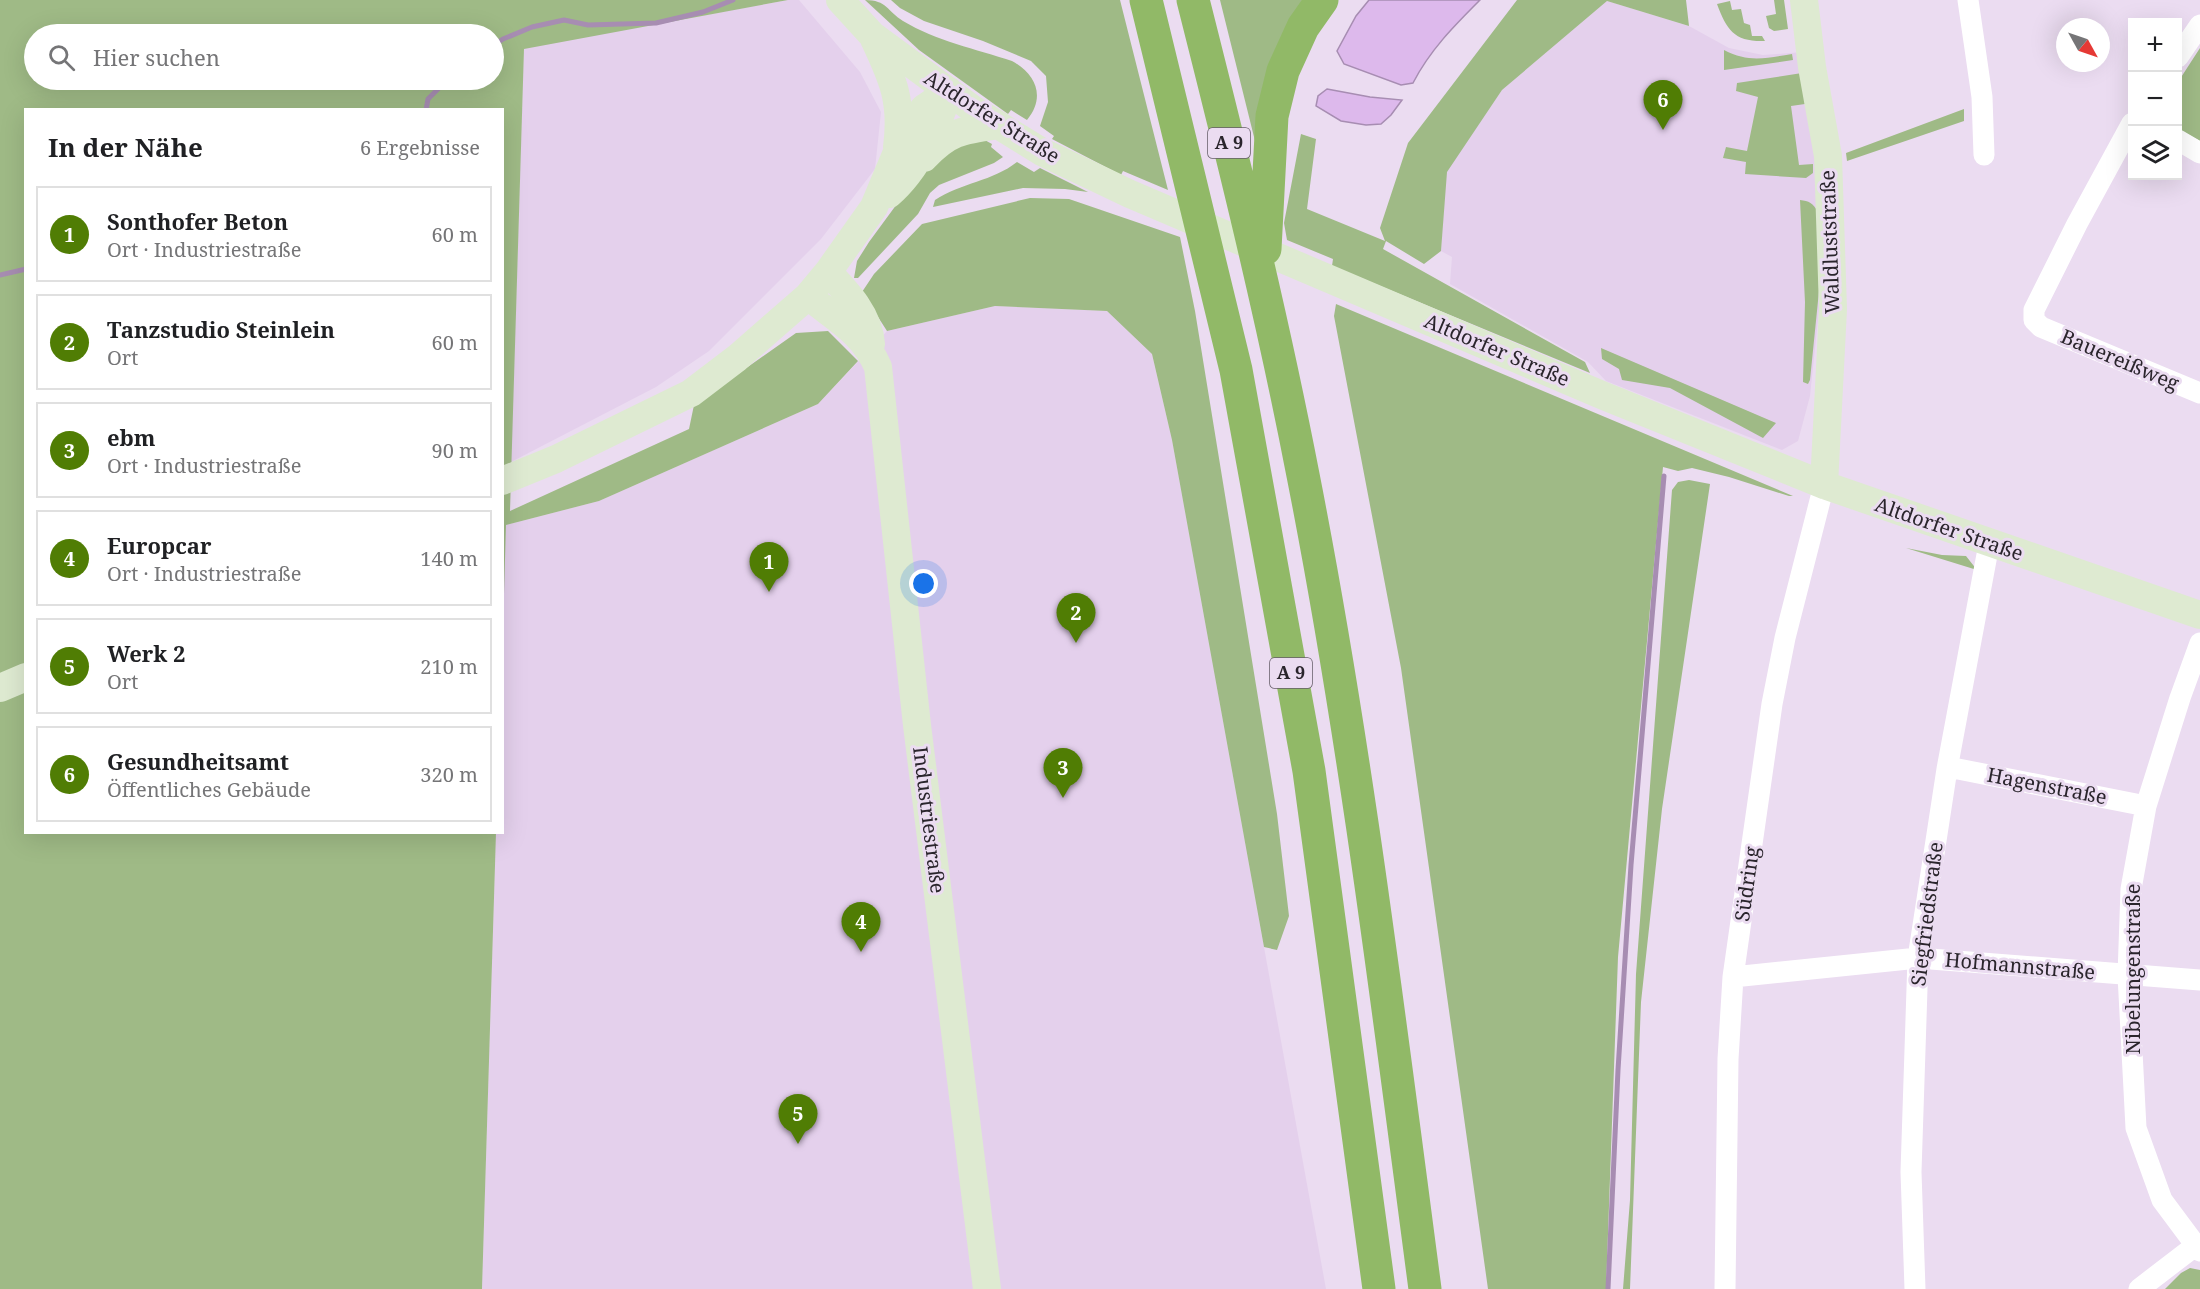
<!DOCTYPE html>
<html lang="de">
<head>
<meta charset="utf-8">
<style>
	:root { --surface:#fff; --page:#f6f6f6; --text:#202124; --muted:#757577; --line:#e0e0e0; --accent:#507d04 }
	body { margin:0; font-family:"Noto Serif",serif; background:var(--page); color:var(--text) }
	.controls { position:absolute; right:18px; top:18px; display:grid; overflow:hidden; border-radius:0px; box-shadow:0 6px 24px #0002 }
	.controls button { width:54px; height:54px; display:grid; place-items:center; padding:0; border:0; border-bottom:2px solid var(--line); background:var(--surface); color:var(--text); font:30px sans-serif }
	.compass { position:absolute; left:2056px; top:18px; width:54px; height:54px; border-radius:50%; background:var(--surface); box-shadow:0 6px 24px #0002; rotate:130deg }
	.you { position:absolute; left:924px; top:584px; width:21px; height:21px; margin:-15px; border:4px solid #fff; border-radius:50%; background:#1a73e8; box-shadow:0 0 0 9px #1a73e833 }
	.badge { display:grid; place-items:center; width:39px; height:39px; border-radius:50%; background:var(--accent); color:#fff; font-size:20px; font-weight:700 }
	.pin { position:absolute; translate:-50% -50px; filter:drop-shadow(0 2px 3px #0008) }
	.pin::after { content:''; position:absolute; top:32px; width:21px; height:18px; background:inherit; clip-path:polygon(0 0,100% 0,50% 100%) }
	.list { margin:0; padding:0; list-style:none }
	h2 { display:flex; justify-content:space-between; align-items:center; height:78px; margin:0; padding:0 24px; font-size:26px }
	h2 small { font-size:20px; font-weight:400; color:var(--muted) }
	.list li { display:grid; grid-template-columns:39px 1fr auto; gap:18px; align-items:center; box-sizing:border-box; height:96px; margin:0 12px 12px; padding:0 12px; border:2px solid var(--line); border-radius:0px }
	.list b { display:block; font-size:22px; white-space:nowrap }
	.list p { margin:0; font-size:20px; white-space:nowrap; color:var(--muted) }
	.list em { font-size:20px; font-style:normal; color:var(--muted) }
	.icon { flex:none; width:33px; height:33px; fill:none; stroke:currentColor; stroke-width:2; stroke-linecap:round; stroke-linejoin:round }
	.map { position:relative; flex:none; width:2200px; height:1289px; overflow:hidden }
	.search { position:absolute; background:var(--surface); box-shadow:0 6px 24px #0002; left:24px; top:24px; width:480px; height:66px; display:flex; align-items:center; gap:15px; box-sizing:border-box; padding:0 21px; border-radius:33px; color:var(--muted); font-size:22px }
	.panel { position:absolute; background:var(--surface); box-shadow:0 6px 24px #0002; left:24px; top:108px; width:480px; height:726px; border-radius:0px }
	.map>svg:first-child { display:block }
	.built { fill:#e4d0ec }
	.green { fill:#9fba86; fill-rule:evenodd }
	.water { fill:#ddb9ec; stroke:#a78db2; stroke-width:1.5 }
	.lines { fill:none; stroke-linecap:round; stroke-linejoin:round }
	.stream { stroke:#a78db2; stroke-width:5 }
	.street { stroke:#fff; stroke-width:21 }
	.secondary { stroke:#deead1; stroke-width:28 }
	.highway { stroke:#91b967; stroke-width:33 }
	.labels { text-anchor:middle; stroke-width:6; stroke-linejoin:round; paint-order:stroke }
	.shield { fill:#ebdcf1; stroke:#645c67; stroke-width:1.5 }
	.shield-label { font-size:18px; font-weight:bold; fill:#2a252c }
	.street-label { font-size:20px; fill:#2a252c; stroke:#ebdcf1 }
</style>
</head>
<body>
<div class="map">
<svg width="2200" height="1289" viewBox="0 0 2200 1289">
	<rect width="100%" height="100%" fill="#ebdcf1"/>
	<path class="built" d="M 788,0 L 799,0 L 860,72 L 881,112 L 875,169 L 821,239 L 709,351 L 656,387 L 511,462 L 524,48 Z
		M 1607,1 L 1689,26 L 1729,48 L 1763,55 L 1803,52 L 1818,143 L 1819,310 L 1810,396 L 1798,441 L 1782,450 L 1606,381 L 1588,362 L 1450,284 L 1452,257 L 1441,251 L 1446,172 L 1502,90 Z
		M 995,306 L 1107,311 L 1152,354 L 1172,440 L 1326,1289 L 482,1289 L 496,833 L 502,832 L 502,628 L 506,525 L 599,501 L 818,404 L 887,331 Z"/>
	<path class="green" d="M 0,0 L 788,0 L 524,49 L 510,511 L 689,429 L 694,405 L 796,333 L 828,331 L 858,361 L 818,404 L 599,501 L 506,525 L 503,628 L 502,110 L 26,110 L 26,832 L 496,833 L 482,1289 L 0,1289 ZM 34,34 L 494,34 L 494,80 L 34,80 Z
		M 865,0 C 887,0 887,11 903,21 C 936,41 976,49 1012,61 C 1036,74 1046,97 1027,120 L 1011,110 L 1008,114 L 919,50 Z
		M 891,0 L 1120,0 L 1168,190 L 1123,171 L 1121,175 L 1052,139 L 1054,136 L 1040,126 L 1048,102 L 1046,76 L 1031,61 L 983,41 L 924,21 L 900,8 Z
		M 1220,0 L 1312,0 L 1257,149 Z
		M 1517,0 L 1686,0 L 1689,26 L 1607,1 L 1502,90 L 1447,172 L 1441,251 L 1424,264 L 1386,241 L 1383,249 L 1585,362 L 1590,373 L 1332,266 L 1333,259 L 1287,240 L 1284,223 L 1301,134 L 1316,139 L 1307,209 L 1385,241 L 1380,228 L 1408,143 Z
		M 1774,0 L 1784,0 L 1788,29 L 1774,31 L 1769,28 L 1766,16 L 1776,14 Z
		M 1730,1 L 1732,10 L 1741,9 L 1744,23 L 1750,25 L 1752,36 L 1762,36 L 1765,41 C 1735,42 1727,31 1717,4 Z
		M 2200,48 L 2200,141 L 2178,129 L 2178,82 Z
		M 1724,50 C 1749,63 1766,58 1792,54 L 1793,60 L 1724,70 Z
		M 1802,73 L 1805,104 L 1791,106 L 1799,165 L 1813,164 L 1813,173 L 1806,178 L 1745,174 L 1746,162 L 1723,158 L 1726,147 L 1747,151 L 1758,97 L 1736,91 L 1737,83 Z
		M 1964,109 L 1964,121 L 1847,161 L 1846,153 Z
		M 981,138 L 992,144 L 991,147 L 1003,157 L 994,163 L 939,185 L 930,193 L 918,214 L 858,278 L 854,278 L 857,261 L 869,242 L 927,163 L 945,147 Z
		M 1017,162 L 1034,172 L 1040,168 L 1088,192 L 1065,189 L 1023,188 L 933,207 L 935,200 C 961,183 993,181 1017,162 Z
		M 1030,198 L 1069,199 L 1180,237 L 1195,311 L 1277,814 L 1289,916 L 1277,950 L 1264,947 L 1172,440 L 1152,354 L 1107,311 L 995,306 L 887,331 L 862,292 L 874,274 L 922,224 Z
		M 1800,200 C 1809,201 1813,203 1818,212 L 1819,291 L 1810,380 L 1808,384 L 1803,382 L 1805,302 Z
		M 1336,304 L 1793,496 L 1789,496 L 1729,477 L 1692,468 L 1678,471 L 1663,467 L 1618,957 L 1606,1289 L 1488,1289 L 1401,668 L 1334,316 Z
		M 1601,348 L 1776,423 L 1763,438 L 1670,388 L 1622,380 L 1619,369 L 1602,359 Z
		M 1689,480 L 1710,484 L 1662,809 L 1641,1002 L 1630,1289 L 1623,1289 L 1630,1200 L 1636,974 L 1672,490 L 1678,482 Z
		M 1906,548 L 1942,555 L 1966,556 L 1977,570 Z
		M 2190,1268 L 2200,1270 L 2200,1289 L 2165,1289 L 2181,1273 Z"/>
	<path class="water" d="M 1369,0 L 1480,0 C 1454,26 1430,50 1413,83 L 1401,85 L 1344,64 L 1337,51 L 1356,16 Z
		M 1327,89 L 1370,97 L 1402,100 L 1391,115 L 1381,124 L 1366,125 L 1341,121 L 1316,106 L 1318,96 Z"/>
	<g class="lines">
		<path class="stream" d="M 494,45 L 503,39 L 532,27 L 564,20 L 588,25 L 656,23 L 703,12 L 733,0
			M 426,110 L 428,99 L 447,80
			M 0,275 L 26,269
			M 1608,1289 L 1618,1070 L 1631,865 L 1664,476"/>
		<path class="street" d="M 1968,0 L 1982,97 L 1984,155
			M 2178,57 L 2200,25
			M 2132,123 L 2077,224 L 2034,310 L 2034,320 L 2041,327 L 2200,393
			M 2178,140 L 2200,153
			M 2200,643 L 2180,698 L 2146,806 L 2131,889 L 2128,975 L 2136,1128 L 2162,1200 L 2200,1251
			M 1948,767 L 2146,806
			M 1733,977 L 1918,958 L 2200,980
			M 1725,1289 L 1728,1059 L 1733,977 L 1772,704 L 1785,638 L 1824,485
			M 1915,1289 L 1911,1172 L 1918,958 L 1947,769 L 1989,544
			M 2139,1289 L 2195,1246"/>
		<path class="secondary" d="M 840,0 L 872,35 L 974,110 L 1042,152 L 1130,194 L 1604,396 L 1824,485 L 2200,615
			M 1804,0 L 1812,67 L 1828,156 L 1833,309 L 1824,485
			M 874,39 C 893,79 903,102 897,147
			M 924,158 C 949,131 963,130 999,125
			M 889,194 C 917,170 938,126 949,91
			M 828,272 C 847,292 869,315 871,344
			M 808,296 C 836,319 863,332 878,367 L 917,725 L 987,1289
			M 502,481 L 556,459 L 691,393 L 737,358 L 808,296 L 828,272 L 874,207 L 897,152 L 916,119 L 924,108 L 949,91
			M 0,688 L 26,677"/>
		<path class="highway" d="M 1146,0 L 1236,370 L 1309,771 L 1379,1289
			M 1193,0 C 1233,158 1272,315 1303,475 C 1356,744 1389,1017 1425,1289
			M 1265,249 L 1272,116 L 1283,71 L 1303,27 L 1322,0"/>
	</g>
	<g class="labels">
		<g class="shield">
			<rect x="1208" y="128" width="42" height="30" rx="4.5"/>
			<rect x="1270" y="658" width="42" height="30" rx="4.5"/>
		</g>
		<g class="shield-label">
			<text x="1229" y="149">A 9</text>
			<text x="1291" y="679">A 9</text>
		</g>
		<g class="street-label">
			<text transform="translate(992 117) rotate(32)" y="7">Altdorfer Straße</text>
			<text transform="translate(1830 242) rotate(-92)" y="7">Waldluststraße</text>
			<text transform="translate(1497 350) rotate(23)" y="7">Altdorfer Straße</text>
			<text transform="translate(2120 360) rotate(23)" y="7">Bauereißweg</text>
			<text transform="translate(1949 529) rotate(19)" y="7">Altdorfer Straße</text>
			<text transform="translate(2047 786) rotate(11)" y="7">Hagenstraße</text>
			<text transform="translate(929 820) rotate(83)" y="7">Industriestraße</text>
			<text transform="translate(1747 884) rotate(-82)" y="7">Südring</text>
			<text transform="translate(1927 914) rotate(-83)" y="7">Siegfriedstraße</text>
			<text transform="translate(2020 966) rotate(5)" y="7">Hofmannstraße</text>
			<text transform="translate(2133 969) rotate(-90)" y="7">Nibelungenstraße</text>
		</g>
	</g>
</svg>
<div class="controls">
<button>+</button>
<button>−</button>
<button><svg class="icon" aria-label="layers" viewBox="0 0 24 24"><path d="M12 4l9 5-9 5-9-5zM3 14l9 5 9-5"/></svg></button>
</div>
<svg class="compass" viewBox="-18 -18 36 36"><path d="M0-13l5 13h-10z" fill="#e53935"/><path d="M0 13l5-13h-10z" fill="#757577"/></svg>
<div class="you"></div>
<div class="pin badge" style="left:769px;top:592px">1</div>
<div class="pin badge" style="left:1076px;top:643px">2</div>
<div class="pin badge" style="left:1063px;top:798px">3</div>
<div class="pin badge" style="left:861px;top:952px">4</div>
<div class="pin badge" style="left:798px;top:1144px">5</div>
<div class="pin badge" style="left:1663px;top:130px">6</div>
<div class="search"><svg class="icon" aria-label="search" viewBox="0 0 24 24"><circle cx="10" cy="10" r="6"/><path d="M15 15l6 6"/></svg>Hier suchen</div>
<section class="panel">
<h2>In der Nähe<small>6 Ergebnisse</small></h2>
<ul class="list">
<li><span class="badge">1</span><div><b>Sonthofer Beton</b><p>Ort · Industriestraße</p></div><em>60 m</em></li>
<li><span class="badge">2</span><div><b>Tanzstudio Steinlein</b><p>Ort</p></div><em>60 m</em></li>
<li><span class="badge">3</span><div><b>ebm</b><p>Ort · Industriestraße</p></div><em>90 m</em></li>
<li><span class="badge">4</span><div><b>Europcar</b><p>Ort · Industriestraße</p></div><em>140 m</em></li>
<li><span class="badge">5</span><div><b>Werk 2</b><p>Ort</p></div><em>210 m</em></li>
<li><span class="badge">6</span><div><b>Gesundheitsamt</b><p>Öffentliches Gebäude</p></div><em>320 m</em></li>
</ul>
</section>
</div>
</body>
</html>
